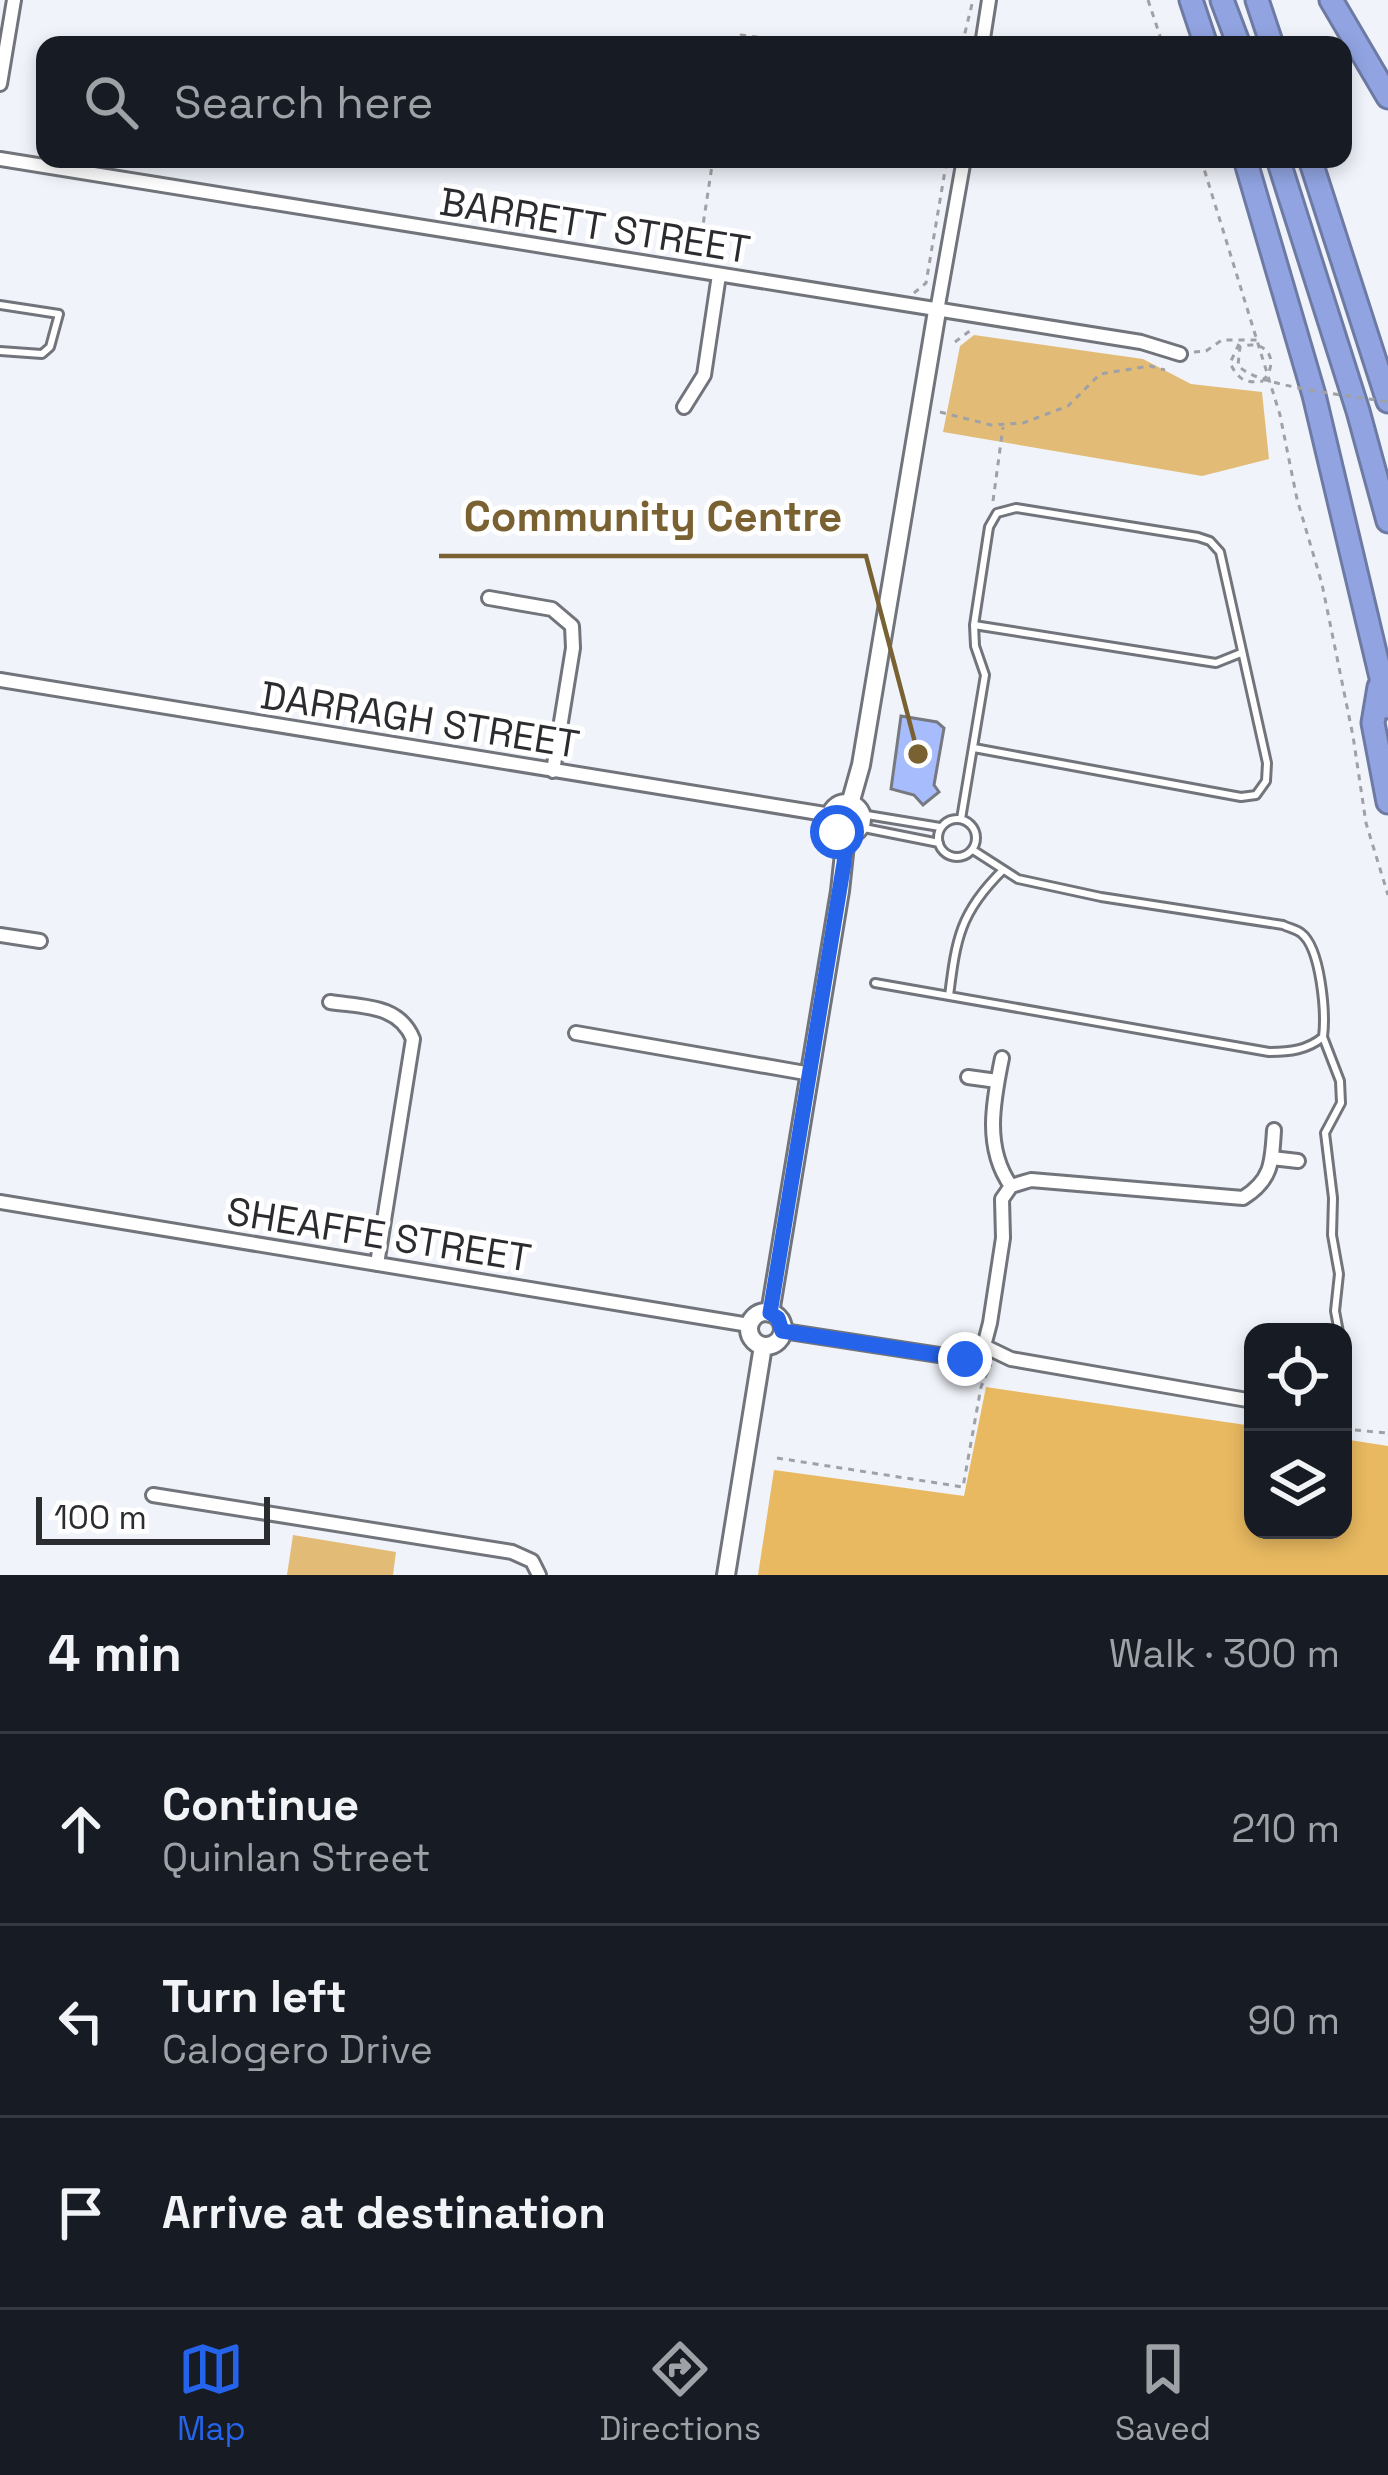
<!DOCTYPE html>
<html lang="en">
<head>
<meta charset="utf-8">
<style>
	:root { --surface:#171b24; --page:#242831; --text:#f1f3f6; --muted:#9ea1a6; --line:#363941; --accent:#2563eb }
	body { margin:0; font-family:"Space Grotesk",sans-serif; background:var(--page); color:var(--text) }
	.controls { position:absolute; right:36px; bottom:36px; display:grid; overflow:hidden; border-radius:24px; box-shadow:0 6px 18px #0003 }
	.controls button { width:108px; height:108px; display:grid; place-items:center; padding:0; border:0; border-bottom:3px solid var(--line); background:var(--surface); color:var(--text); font:60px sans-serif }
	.scale { position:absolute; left:36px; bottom:30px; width:234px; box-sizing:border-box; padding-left:12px; border:6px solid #2b2c2f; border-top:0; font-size:33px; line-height:42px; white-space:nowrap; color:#2b2c2f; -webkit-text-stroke:9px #fff; paint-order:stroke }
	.stop { position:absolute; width:36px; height:36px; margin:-27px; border:9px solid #2563eb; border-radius:50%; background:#fff }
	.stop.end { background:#2563eb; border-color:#fff; box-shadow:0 3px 12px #0008 }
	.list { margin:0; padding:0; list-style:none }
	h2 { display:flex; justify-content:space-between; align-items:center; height:156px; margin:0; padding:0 48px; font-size:51px }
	h2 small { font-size:39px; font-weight:400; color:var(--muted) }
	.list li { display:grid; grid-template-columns:78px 1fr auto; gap:36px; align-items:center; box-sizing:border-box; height:192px; padding:0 48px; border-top:3px solid var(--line) }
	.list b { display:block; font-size:45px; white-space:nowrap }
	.list p { margin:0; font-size:39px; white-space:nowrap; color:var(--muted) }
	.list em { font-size:39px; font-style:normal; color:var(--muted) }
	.icon { flex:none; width:66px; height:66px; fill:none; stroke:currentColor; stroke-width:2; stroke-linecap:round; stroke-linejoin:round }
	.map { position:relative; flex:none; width:1388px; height:1575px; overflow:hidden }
	.search { position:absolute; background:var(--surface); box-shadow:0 6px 18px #0003; left:36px; right:36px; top:36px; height:132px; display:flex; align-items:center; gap:30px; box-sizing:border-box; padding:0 42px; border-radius:24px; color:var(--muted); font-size:45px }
	.sheet { height:732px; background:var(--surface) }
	nav { display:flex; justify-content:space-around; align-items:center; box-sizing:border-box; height:168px; border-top:3px solid var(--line); background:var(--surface); font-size:33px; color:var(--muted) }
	nav a { display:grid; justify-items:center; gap:6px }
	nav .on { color:var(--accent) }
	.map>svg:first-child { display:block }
	.green { fill:#e2bc77 }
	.forest { fill:#e8b960 }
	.building { fill:#a7bcfd; stroke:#777980; stroke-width:3 }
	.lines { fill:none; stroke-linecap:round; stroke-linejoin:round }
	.lane-casing { stroke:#71747a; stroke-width:12 }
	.street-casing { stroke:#71747a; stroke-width:18 }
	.secondary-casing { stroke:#71747a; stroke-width:22 }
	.highway-casing { stroke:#6d7aa3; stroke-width:27 }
	.path { stroke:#9fa1a6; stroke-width:3; stroke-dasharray:6 6; stroke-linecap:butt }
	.lane { stroke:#fff; stroke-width:6 }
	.street { stroke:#fff; stroke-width:12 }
	.secondary { stroke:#fff; stroke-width:16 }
	.highway { stroke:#91a4e1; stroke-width:21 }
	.path-bridge { stroke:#9fa1a6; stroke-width:3; stroke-dasharray:6 6; stroke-linecap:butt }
	.route { stroke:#2563eb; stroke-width:15 }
	.labels { text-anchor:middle; stroke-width:10; stroke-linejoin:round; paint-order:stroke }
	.street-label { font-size:39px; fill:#2b2c2f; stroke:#fff }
	.leader { fill:none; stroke:#7a6132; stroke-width:4.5 }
	.callout-dot { fill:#7a6132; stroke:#fff; stroke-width:4.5 }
	.callout-label { font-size:42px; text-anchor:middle; font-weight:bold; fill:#7a6132; stroke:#fff; stroke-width:10; stroke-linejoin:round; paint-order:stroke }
</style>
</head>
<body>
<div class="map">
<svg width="1388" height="1575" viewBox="0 0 1388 1575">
	<rect width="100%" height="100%" fill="#f0f3fa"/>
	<path class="green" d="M 974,335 L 1143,359 L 1191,384 L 1262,392 L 1269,459 L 1202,476 L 943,432 L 960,346 Z
		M 293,1535 L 396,1552 L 393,1575 L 287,1575 Z"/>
	<path class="forest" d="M 986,1387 L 1253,1426 L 1253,1530 L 1343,1530 L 1343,1439 L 1388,1446 L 1388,1575 L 758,1575 L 774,1470 L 964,1496 Z"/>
	<path class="building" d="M 901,716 L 937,722 L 944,728 L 934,785 L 939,792 L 923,805 L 914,795 L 891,789 Z"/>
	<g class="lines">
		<defs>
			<path id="lane" d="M 0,305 L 59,314 L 50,347 L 42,354 L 0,351
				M 974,625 L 1216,663 L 1241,653
				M 861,814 L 940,827
				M938 838a19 19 0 1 1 38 0a19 19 0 1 1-38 0Z
				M 961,819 L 985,675 L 975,646 L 974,625 L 989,527 L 997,513 L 1016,508 L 1198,537 L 1210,541 L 1220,552 L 1267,763 L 1266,781 L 1256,795 L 1241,797 L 974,748
				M 859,827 L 939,843
				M 875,983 L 1269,1052 C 1290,1052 1307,1050 1323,1037 C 1326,1013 1321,948 1301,933 C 1296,929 1289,928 1283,925 L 1101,897 L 1018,879 L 973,850
				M 949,996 C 956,939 960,912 1003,870
				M 1323,1037 L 1340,1081 L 1341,1103 L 1325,1133 L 1333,1198 L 1332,1235 L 1339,1274 L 1335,1311 L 1339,1332
				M 1343,1359 L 1345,1371"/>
			<path id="street" d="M 982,45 L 989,0
				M 0,84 L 14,0
				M 0,159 L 1141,342 L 1180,354
				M 937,311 L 964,159
				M 684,407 L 704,375 L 719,275
				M 489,598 L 552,609 L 572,626 L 573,648 L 553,771
				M 0,680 L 831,815
				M 0,935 L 40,941
				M 330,1002 C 362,1007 399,1004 413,1039 L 377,1264
				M 576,1033 L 811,1074
				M 1002,1058 C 993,1102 984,1148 1011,1186
				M 968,1077 L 997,1081
				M 1272,1158 L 1298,1161
				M 0,1202 L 749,1325
				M 783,1331 L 965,1359 L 984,1346 L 990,1323 L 1003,1238 L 1002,1199 L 1011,1186 L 1031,1180 L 1243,1198 C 1272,1180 1272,1162 1274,1130
				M 984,1346 L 1011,1359 L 1253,1401
				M 153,1495 L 512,1552 L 532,1561 L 539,1575"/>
			<path id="secondary" d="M830 819a16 16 0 1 1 32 0a16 16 0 1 1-32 0Z
				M 850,804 L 861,765 L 937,311
				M749 1329a17 17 0 1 1 34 0a17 17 0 1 1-34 0Z
				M 770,1313 L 840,891 L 846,835
				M 726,1575 L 763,1346"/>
			<path id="highway" d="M 1191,0 L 1206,45
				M 1222,0 L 1239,45
				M 1257,0 L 1272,45
				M 1331,0 L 1388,97
				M 1245,159 L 1314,395 L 1388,707
				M 1278,159 L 1358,411 L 1388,521
				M 1310,159 L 1388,401
				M 1379,687 L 1373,723 L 1388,802"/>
		</defs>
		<use href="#lane" class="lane-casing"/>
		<use href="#street" class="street-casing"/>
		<use href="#secondary" class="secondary-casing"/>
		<use href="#highway" class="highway-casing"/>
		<path class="path" d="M 1148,0 L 1163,45
			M 733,45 L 741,35 L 816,45
			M 962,45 L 973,0
			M 1201,159 L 1280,415 L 1297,499 L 1322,584 L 1353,736 L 1366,823 L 1388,895
			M 698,258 L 713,159
			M 914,293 L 926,283 L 947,159
			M 955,342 L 971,330
			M 1239,344 L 1230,363 C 1238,379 1245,384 1263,381
			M 1194,352 L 1206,351 L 1222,340 L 1257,340
			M 940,412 L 991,425 L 1023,423 L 1068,406 L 1100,374 L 1150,366 L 1165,370
			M 993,501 L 1003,427
			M 1343,1429 L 1388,1433
			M 777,1458 L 963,1487 L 981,1387 L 991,1364"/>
		<use href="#lane" class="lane"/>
		<use href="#street" class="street"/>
		<use href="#secondary" class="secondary"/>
		<use href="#highway" class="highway"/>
		<path class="path-bridge" d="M 1263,381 C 1281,360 1266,338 1240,347 L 1238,365 C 1254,387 1357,396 1388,402"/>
	</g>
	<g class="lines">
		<path class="route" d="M 837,832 L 846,835 L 844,863 L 770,1313 L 778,1318 L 782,1331 L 965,1359"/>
	</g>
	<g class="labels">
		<g class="street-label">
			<text transform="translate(595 225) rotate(9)" y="14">BARRETT STREET</text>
			<text transform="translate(420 719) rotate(9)" y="14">DARRAGH STREET</text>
			<text transform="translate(379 1234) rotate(9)" y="14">SHEAFFE STREET</text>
		</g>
	</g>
	<path class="leader" d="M918 754L866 556H439"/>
	<circle class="callout-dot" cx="918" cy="754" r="12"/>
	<g class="callout-label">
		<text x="653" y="531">Community Centre</text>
	</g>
</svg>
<div class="controls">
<button><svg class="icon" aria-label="locate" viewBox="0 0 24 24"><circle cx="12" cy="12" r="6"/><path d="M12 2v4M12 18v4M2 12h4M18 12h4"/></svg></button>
<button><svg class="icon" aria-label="layers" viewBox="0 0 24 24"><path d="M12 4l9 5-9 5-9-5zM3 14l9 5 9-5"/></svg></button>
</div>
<div class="scale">100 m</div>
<div class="stop" style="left:837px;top:832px"></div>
<div class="stop end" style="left:965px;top:1359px"></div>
<div class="search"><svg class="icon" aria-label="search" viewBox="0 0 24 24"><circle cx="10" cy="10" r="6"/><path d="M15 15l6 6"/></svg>Search here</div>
</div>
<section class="sheet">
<h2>4 min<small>Walk · 300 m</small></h2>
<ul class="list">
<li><svg class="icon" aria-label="ahead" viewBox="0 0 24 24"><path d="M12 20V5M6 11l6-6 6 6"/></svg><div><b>Continue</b><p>Quinlan Street</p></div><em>210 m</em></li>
<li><svg class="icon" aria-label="left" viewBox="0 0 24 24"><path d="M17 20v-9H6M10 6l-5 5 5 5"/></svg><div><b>Turn left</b><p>Calogero Drive</p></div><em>90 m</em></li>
<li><svg class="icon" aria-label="arrive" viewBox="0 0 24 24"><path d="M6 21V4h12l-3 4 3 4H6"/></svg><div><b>Arrive at destination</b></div></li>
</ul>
</section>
<nav>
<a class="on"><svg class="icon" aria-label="map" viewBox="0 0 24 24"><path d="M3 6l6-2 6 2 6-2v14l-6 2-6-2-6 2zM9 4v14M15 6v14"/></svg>Map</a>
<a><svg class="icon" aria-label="directions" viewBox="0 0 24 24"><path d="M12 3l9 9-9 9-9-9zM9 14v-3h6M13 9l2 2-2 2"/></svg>Directions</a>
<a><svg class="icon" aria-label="saved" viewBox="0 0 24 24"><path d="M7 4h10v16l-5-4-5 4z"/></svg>Saved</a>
</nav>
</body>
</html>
